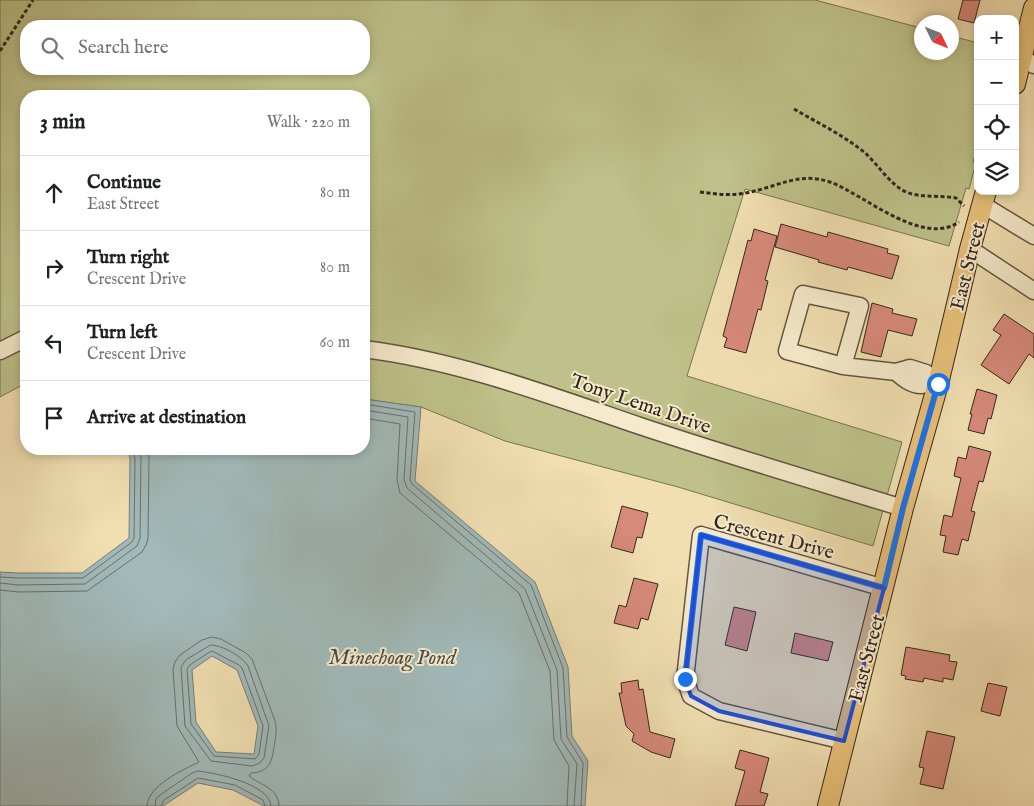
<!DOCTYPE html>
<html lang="en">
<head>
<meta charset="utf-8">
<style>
	:root { --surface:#fff; --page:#f2f2f2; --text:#202124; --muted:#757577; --line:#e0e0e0 }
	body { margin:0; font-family:"IM FELL English",serif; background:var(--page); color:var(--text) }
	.controls { position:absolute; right:15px; top:15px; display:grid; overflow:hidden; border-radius:10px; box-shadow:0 2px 8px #0003 }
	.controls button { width:45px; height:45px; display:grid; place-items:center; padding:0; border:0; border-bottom:1px solid var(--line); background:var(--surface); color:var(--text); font:25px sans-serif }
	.compass { position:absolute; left:914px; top:15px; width:45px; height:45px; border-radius:50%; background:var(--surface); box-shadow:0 2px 8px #0003; rotate:133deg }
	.stop { position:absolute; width:15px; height:15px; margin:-11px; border:4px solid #1a73e8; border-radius:50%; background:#fff }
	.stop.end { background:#1a73e8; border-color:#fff; box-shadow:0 1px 5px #0008 }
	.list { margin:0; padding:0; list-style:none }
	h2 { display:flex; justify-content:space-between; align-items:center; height:65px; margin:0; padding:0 20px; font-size:21px }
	h2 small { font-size:16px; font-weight:400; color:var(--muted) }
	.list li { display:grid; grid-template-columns:32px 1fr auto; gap:15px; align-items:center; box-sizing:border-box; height:75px; padding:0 20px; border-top:1px solid var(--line) }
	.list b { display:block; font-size:19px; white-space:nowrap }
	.list p { margin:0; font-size:16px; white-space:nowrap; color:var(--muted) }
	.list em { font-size:16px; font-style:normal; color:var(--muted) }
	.icon { flex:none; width:28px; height:28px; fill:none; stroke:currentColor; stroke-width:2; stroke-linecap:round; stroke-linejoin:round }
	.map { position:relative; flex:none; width:1034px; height:806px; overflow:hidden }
	.search { position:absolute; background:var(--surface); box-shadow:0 2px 8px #0003; left:20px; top:20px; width:350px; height:55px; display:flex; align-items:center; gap:12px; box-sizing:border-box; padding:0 18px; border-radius:20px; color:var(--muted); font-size:19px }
	.panel { position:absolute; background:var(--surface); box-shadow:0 2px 8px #0003; left:20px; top:90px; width:350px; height:365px; border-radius:20px }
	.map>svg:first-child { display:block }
	.green { fill:#bec189; stroke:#787453; fill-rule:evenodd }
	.water { fill:#a1b9b8; stroke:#757f7a; fill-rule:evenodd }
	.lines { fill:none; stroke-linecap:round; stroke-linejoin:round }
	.shore { stroke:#6a706a; stroke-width:1 }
	.building { fill:#d7897a; stroke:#32271d }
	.minor-casing { stroke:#625542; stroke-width:19 }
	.major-casing { stroke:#32271d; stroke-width:22 }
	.path { stroke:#32271d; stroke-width:3; stroke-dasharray:4 2.5; stroke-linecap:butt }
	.minor { stroke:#f6eacc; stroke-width:16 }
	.major { stroke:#e8c078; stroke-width:20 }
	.route { stroke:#1a73e8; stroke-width:6 }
	.marked { fill:#1d4ed8; fill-opacity:0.2; stroke:#1d4ed8; stroke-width:4; stroke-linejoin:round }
	.labels { text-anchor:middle; stroke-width:4; stroke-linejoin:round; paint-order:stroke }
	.street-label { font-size:20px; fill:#32271d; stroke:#f6eacc }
	.water-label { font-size:21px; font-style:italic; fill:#4e4c44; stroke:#f6eacc }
</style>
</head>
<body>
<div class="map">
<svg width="1034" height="806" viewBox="0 0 1034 806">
	<rect width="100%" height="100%" fill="#f1dfb1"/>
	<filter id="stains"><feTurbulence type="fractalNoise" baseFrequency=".004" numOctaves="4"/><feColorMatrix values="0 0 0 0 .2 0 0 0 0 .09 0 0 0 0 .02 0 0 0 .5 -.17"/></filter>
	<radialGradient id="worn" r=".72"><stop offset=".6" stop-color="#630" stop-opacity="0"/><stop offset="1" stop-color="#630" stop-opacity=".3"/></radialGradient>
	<path class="green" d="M 0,0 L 815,0 L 921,28 L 922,52 L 952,52 L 952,36 L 978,43 L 978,144 L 973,162 L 976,163 L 969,189 L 966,188 L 949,246 L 745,189 L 687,376 L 902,442 L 873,546 L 678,487 L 505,441 L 421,407 L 364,399 L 364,96 L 26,96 L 26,383 L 0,397 ZM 26,26 L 364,26 L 364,69 L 26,69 Z"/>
	<path class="water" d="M 364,399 L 421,407 L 415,481 L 535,582 L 568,667 L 572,736 L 588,761 L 585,806 L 264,806 L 233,790 L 198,783 L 163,806 L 0,806 L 0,572 L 18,573 L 82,573 L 129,538 L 130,458 L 127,449 L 364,449 ZM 212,656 L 237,670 L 258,726 L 254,754 L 216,752 L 196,722 L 192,670 Z"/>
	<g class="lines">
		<path class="shore" d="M 364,404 L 415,412 L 410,480 L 412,484 L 531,585 L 563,668 L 567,737 L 583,763 L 581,806
			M 364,410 L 408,417 L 404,480 L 407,488 L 525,589 L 557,670 L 561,739 L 577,764 L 574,806
			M 364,418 L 400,424 L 397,480 L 400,493 L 519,593 L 550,671 L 554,740 L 569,766 L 567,806
			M 0,577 L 18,578 L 83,578 L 132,542 L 134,538 L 135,458 L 132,449
			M 0,583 L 18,585 L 85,584 L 137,546 L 140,538 L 141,457 L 139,449
			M 0,590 L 19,592 L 87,591 L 142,552 L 146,545 L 148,539 L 149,458 L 147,449
			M 211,645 C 222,645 242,656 248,666 L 269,726 L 264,758 L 260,763 L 252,766 L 211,761 L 185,726 L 181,667 L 186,660 Z
			M 212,651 L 239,665 L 242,668 L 263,726 L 259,754 L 255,759 L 214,756 L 191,724 L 187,669 L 190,665 Z
			M 147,806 C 148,785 183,770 199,762 L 177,726 L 173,669 L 175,662 L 180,655 L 202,640 L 212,637 L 221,639 L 246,653 L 252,659 L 275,721 C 277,728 276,734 275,741 C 272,759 272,772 251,773 L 249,776 C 261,786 278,787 279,806
			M 155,806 L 156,799 L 160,795 L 192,773 L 198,771 C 216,773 270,784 271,806
			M 161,806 L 164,800 L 198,778 L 235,785 L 263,800 L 265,806"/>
	</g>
	<path class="building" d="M 963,0 L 980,0 L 974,23 L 958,19 Z
		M 781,224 L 827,237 L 828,232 L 888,249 L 887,253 L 899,256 L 892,279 L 848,267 L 847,270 L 818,262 L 819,260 L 775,247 Z
		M 754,229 L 777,236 L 765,280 L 768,281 L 761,310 L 758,309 L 746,353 L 724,347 L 727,338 L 723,336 L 748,240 L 751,241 Z
		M 872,303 L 893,309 L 892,313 L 917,319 L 912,336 L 888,330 L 881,357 L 861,352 Z
		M 1004,314 L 1034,334 L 1034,358 L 1029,354 L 1009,384 L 981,365 L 1001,335 L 993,330 Z
		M 977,389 L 997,395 L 991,419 L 988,418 L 984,434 L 968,430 L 972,414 L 970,414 Z
		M 969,446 L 991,452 L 983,482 L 979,481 L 971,511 L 975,512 L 968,541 L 962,539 L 958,555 L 943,552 L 946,536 L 940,535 L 944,515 L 952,517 L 961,478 L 954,476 L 958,457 L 966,459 Z
		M 622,506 L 648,513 L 642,538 L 637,537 L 633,553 L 611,547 Z
		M 634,578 L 658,584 L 648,620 L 641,618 L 638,629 L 614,623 L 619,605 L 626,607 Z
		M 734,607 L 756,612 L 747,651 L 725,645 Z
		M 795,633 L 833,642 L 828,661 L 791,653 Z
		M 906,647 L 950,655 L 949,661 L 957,662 L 953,680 L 943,678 L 943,682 L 924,678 L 923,682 L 905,679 L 906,676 L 901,675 Z
		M 638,680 L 639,690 L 643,689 L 650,732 L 675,739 L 670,758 L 651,752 L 632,741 L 634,734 L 626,726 L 619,693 L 622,693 L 621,683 Z
		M 988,683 L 1007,687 L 1000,716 L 981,711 Z
		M 927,731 L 955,737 L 943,789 L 920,784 L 924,768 L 919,767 Z
		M 740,750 L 769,758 L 760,792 L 768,794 L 764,806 L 735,806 L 745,771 L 735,768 Z"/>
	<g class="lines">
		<defs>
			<path id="minor" d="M 1022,58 L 1034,65
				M 983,205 L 1034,236
				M 970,249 L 1034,291
				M 364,349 C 459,361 549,395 640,426 C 727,455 815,481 903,508
				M 0,351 L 26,338
				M 843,366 L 860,306 L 803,294 L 787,351 L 843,366 L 896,372 L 910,368 L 926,373 L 931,382
				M 896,372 C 903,378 911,385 921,385 C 928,384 931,382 938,384
				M 844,741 L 719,711 L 691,696 L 685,679 L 701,535 L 884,588"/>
			<path id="major" d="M 1015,84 L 1034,8
				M 828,806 L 903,508 L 938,384 L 970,249 L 986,191"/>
		</defs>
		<use href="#minor" class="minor-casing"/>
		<use href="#major" class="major-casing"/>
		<path class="path" d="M 0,51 L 33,0
			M 794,109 C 818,123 843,135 864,152 C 878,164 889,184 906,192 C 921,198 940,195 956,198 L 964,206
			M 700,192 C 715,194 730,196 745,193 C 776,188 798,171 830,182 C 865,195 922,247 959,222"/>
		<use href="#minor" class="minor"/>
		<use href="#major" class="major"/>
	</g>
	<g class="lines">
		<path class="route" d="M 685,679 L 701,535 L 884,588 L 903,508 L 938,384"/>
	</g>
	<path class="marked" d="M 701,535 L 884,588 L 844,741 L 719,711 L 691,696 L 685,679 Z"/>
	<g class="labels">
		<g class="street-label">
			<text transform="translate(967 266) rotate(-76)" y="7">East Street</text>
			<text transform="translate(641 403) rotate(19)" y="7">Tony Lema Drive</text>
			<text transform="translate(774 536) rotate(15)" y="7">Crescent Drive</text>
			<text transform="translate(866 658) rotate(-75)" y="7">East Street</text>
		</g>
		<g class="water-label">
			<text x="392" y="664">Minechoag Pond</text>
		</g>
	</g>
	<rect width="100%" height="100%" filter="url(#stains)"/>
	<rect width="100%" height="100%" fill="url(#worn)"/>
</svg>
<div class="controls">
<button>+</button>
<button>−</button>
<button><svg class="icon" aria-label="locate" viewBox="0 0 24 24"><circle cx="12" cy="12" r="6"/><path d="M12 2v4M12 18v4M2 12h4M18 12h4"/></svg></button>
<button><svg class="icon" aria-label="layers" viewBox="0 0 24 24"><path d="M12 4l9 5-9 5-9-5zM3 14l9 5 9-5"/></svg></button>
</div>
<svg class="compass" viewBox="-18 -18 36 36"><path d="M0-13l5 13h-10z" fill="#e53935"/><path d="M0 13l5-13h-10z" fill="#757577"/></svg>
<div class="stop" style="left:938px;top:384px"></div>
<div class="stop end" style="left:685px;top:679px"></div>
<div class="search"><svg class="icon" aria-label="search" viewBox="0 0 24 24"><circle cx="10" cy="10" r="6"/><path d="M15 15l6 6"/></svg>Search here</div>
<section class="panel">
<h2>3 min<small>Walk · 220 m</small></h2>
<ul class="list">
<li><svg class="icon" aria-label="ahead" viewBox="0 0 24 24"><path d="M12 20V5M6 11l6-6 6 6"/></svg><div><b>Continue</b><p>East Street</p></div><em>80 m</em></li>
<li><svg class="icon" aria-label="right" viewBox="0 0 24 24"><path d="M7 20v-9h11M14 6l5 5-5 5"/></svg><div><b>Turn right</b><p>Crescent Drive</p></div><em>80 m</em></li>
<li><svg class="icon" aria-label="left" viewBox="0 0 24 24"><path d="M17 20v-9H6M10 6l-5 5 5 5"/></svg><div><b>Turn left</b><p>Crescent Drive</p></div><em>60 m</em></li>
<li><svg class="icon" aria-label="arrive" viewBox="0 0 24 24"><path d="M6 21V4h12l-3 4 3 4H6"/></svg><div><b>Arrive at destination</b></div></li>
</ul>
</section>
</div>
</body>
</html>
